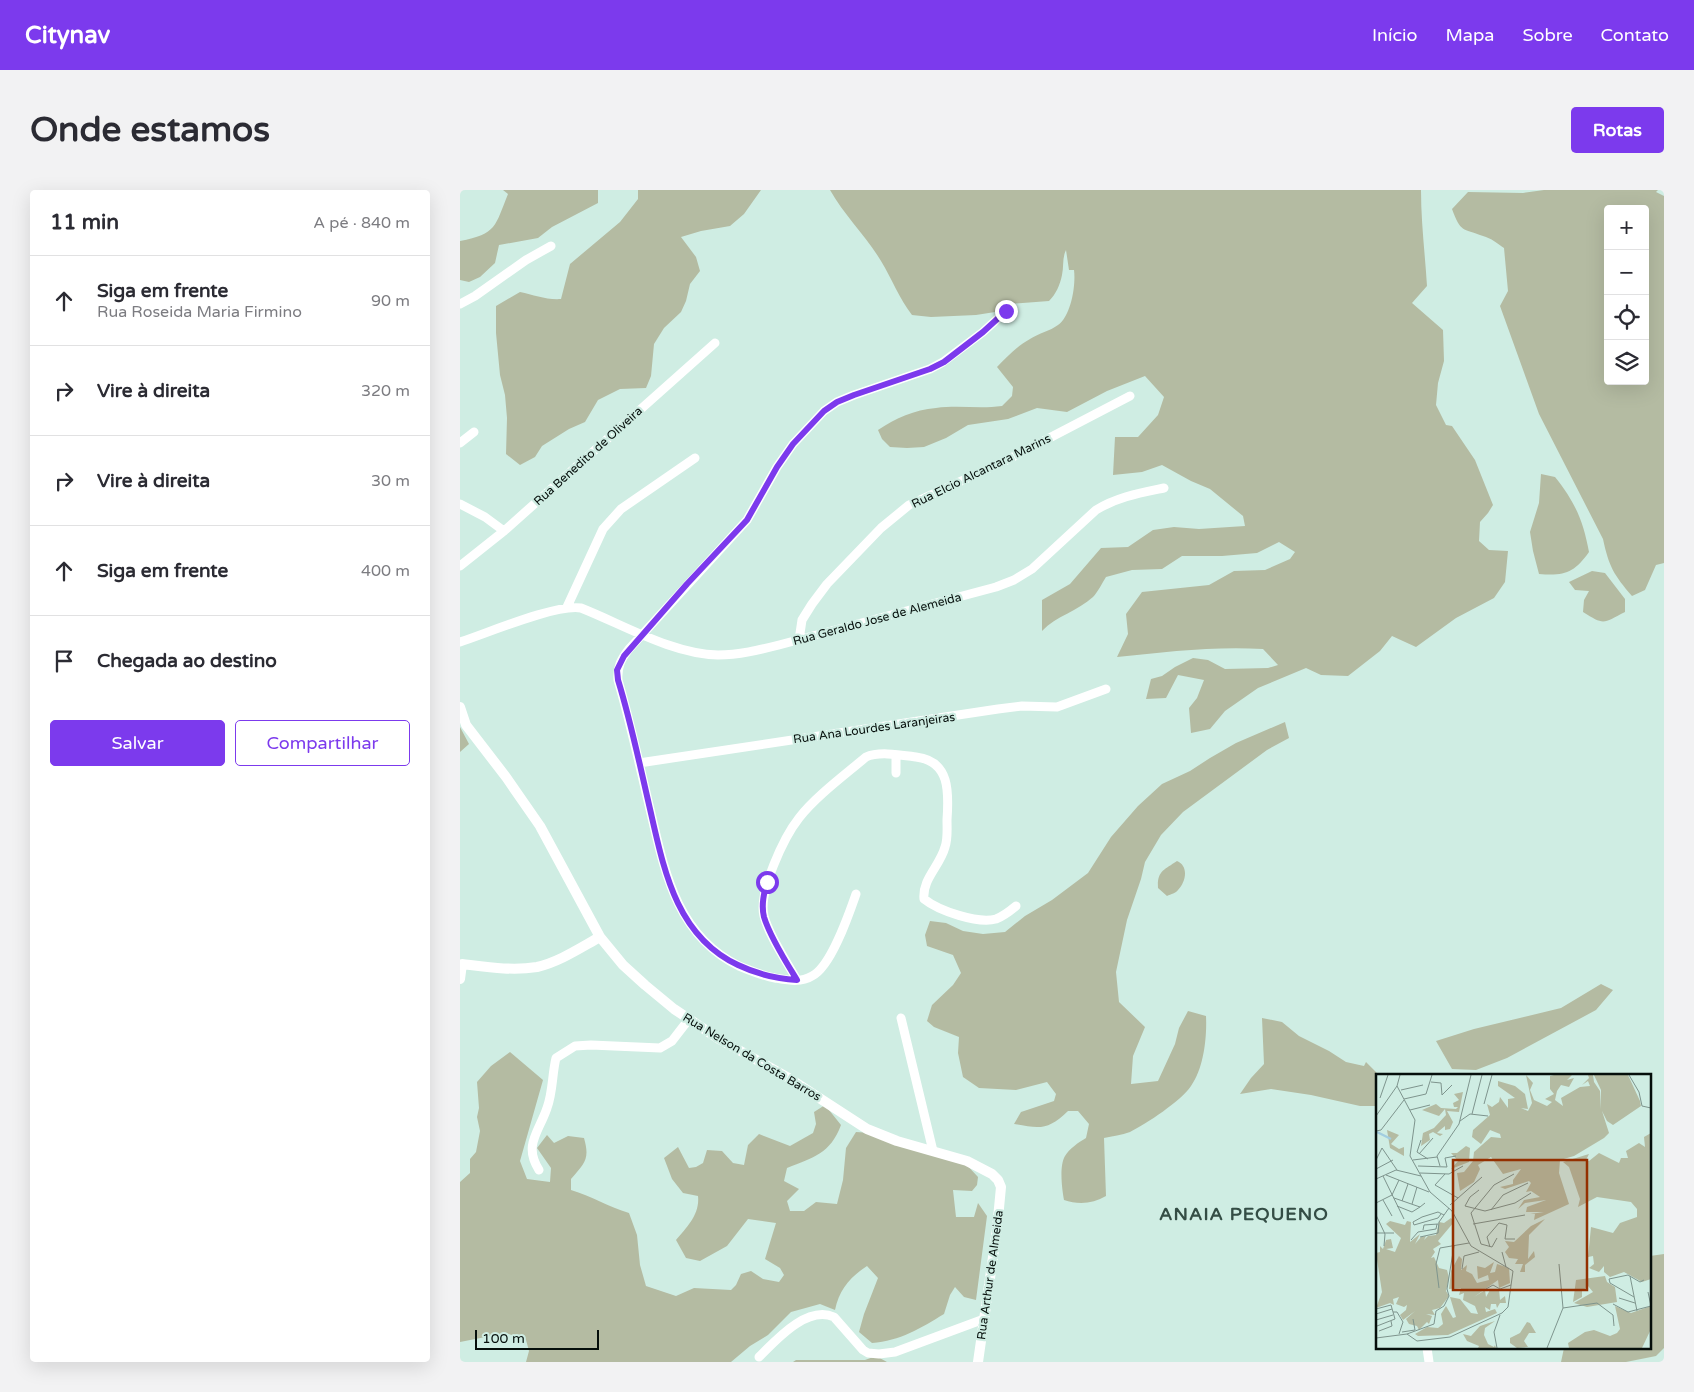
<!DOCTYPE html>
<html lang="pt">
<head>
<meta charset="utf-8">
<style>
	:root { --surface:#fff; --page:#f2f2f3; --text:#2b2b33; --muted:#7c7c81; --line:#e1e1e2; --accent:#7c3aed }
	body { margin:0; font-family:"Varela Round",sans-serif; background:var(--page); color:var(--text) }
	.controls { position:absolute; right:15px; top:15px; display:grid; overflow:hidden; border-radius:5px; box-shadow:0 5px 20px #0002 }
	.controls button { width:45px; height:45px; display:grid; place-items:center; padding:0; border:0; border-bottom:1px solid var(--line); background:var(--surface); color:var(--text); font:25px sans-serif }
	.scale { position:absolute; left:15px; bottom:12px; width:124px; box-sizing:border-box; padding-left:5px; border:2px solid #050e0b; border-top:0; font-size:14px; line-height:18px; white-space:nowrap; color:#050e0b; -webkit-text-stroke:4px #cfede3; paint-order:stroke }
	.stop { position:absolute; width:15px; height:15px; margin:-11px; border:4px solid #7c3aed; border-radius:50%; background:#fff }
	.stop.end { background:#7c3aed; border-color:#fff; box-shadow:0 1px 5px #0008 }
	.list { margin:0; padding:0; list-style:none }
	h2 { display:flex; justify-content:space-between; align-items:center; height:65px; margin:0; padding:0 20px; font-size:21px }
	h2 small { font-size:16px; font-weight:400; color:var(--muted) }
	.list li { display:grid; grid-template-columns:32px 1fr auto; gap:15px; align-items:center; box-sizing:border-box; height:90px; padding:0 20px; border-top:1px solid var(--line) }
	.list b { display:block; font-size:19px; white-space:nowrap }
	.list p { margin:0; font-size:16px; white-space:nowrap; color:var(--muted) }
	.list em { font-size:16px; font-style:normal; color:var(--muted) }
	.actions { display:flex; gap:10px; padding:15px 20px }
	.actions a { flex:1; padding:11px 0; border:1px solid var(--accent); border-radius:5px; text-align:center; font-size:18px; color:var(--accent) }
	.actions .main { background:var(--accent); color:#fff }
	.icon { flex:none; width:28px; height:28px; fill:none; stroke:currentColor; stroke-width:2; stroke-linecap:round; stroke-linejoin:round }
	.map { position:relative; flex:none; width:1204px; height:1172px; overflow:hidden; border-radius:5px }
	header { display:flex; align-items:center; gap:30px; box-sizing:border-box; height:70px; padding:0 25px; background:var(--accent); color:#fff }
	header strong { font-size:24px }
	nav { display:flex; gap:28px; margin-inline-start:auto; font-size:18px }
	.intro { display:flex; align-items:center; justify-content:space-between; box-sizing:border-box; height:120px; padding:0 30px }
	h1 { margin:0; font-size:35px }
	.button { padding:12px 22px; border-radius:5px; background:var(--accent); color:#fff; font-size:18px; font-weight:700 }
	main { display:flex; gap:30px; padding:0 30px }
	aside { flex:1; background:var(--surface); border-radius:5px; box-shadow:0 5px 20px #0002 }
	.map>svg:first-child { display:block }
	.green { fill:#b4bba2; fill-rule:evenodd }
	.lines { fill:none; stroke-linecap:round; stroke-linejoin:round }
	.minor { stroke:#fff; stroke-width:9 }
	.tertiary { stroke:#fff; stroke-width:10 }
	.route { stroke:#7c3aed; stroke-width:6 }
	.labels { text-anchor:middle; stroke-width:4.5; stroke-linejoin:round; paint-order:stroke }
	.street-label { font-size:12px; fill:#050e0b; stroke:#cfede3 }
	.district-label { font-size:18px; font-weight:bold; letter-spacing:1px; fill:#344d45; stroke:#cfede3 }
	.inset-river { fill:none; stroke:#a2cde0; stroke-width:2.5 }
	.inset-road { fill:none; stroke:#7e948d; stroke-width:1 }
	.view { fill:#942f00; fill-opacity:0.15; stroke:#942f00; stroke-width:2.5 }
	.inset-edge { fill:none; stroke:#050e0b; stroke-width:2.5 }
</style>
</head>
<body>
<header>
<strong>Citynav</strong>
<nav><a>Início</a><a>Mapa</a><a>Sobre</a><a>Contato</a></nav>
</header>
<div class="intro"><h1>Onde estamos</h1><a class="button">Rotas</a></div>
<main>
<aside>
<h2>11 min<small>A pé · 840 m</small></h2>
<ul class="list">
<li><svg class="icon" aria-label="ahead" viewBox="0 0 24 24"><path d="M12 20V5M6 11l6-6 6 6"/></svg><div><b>Siga em frente</b><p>Rua Roseida Maria Firmino</p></div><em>90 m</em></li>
<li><svg class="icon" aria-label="right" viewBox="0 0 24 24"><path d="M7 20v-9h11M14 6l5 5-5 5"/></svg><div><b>Vire à direita</b></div><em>320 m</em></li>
<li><svg class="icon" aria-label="right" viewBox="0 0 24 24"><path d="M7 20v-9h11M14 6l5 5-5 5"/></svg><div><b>Vire à direita</b></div><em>30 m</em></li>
<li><svg class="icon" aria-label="ahead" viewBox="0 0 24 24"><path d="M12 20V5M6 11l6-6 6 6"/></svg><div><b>Siga em frente</b></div><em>400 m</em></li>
<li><svg class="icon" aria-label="arrive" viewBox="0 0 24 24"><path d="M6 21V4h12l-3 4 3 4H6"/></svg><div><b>Chegada ao destino</b></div></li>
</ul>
<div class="actions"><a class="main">Salvar</a><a>Compartilhar</a></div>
</aside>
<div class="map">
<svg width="1204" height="1172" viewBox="0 0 1204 1172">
	<rect width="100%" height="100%" fill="#cfede3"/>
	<path class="green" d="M 43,0 L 138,0 L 138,13 L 92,37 L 78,48 L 39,55 L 35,73 L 20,87 L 9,92 L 0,90 L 0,51 C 37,44 35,36 48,4 Z
		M 178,0 L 301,0 L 284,24 L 270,36 L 241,41 L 221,47 L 236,67 L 240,81 L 230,94 L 226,111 L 221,122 L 204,138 L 194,154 L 191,186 L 186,198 L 160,199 L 138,210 L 125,232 L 109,239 L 82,256 L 75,267 L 60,275 L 46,264 L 47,228 L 45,205 L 40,185 L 36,143 L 36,116 L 60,102 C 74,105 86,110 101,109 L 110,74 L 160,32 L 178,9 Z
		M 370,0 L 961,0 C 961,32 965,64 967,96 L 952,113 L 983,140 L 984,171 L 978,193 L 976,215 L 986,235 L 992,236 L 1015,270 L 1033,315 L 1028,323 L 1020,332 L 1019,351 L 1029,360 L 1048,361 L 1045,392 L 1034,408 L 996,428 L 956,457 L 932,446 L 920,461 L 888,486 L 861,485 L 846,478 L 798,498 L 765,521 L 750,539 L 731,543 L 729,518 L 737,508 L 744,490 L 718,485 L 706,508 L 686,509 L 691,489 L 702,486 L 715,477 L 733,468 L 748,470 L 765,479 L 808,478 L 818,475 L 803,459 C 754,456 706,462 657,467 L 668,444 L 666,424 L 682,402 L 749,395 L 774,381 L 805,380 L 830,369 L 835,362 L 819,352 L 797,363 L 762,366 L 722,366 L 702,379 L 672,380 L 646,387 C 642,393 638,402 633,407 C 618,421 596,426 582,441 L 582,410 L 610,394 L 641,358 L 668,357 L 693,340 L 714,337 L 739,339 L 785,336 L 783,326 L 750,299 L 731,291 L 702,275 L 682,282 L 653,285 L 655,247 L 678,247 L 698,225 L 704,207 L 685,186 L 647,201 L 607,222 L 577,218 L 548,229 L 508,235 L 486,248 L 464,257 L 447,258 L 430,257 L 422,249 L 418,240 C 436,228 454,220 476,218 C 498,215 520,219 542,216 L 552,206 L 553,197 L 537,177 C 547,167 557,156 570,149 C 579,143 590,141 598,135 C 611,126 616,95 614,80 L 609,80 L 606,60 C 602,68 604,76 602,85 C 600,95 596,104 589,111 L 549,114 L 535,122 L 516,125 L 471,127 L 452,125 C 439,108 432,89 421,71 C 406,46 384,25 370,0 Z
		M 1084,0 L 1198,0 L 1196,2 L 1204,6 L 1204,373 L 1196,375 L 1185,400 L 1172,406 C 1154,385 1149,377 1143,349 L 1079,224 L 1040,116 L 1048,101 L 1044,58 C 1038,54 1031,48 1023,46 C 1002,38 1001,43 992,19 L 1008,2 L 1063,3 ZM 1148,19 L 1185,19 L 1185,191 L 1148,191 Z
		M 1081,284 L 1095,287 C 1115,312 1123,330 1129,362 C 1114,383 1105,386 1079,384 L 1073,361 L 1070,342 L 1079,313 Z
		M 1132,381 L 1145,383 L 1165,409 L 1165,422 C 1143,433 1145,436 1123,422 L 1124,410 L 1129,401 L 1115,400 L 1109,392 Z
		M 825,532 L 829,548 L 807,560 L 723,622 L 701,645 L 685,672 L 681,689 L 667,730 L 656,782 L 659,812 L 685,837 L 673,866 L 671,894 L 698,891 L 715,854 L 719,838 L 728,821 L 746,826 C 747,847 744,878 731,896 C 721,911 686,934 670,942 C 662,945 652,946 644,948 L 646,1006 C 633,1014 618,1015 604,1010 C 602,999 599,976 605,966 C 609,959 619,952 626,948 L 629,934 L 618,921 L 608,921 C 588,940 581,939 554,934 L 561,922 L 594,911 L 596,904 L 587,892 L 556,900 L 519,898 L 503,887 L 498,863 L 499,847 L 474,837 L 467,831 L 472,815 L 493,795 L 501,783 L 493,765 L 467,756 L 465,745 L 470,731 L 486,733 L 503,741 L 523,744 L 545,742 L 565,726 L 592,710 L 628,683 L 651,647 L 678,616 L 702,594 L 730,581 L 750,568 L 776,553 Z
		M 0,537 L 9,554 L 0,562 Z
		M 717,671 C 729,676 726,692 718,700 C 716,703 711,704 707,706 L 698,698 C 697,681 704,680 717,671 Z
		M 1141,794 L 1153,800 L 1136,820 L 1047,868 L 1016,880 L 992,879 L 976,851 L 1014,839 L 1101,818 Z
		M 802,828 L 822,832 L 839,846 L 869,861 L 886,872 L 904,876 L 906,872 L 920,886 L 918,886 L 918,916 L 900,916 L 851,905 L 811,899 L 780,904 L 791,888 L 804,874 Z
		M 50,862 L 83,890 L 60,971 L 67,989 L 90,992 L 91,978 L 77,958 L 87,945 L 94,953 L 108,946 L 124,948 C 130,969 125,973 111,989 L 111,1000 C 131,1006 149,1017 169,1023 L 177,1045 L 180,1075 L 186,1096 L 216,1106 L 234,1098 L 271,1100 L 276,1095 L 281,1084 L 291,1081 L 303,1089 L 319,1092 L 324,1085 L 320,1078 L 305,1069 L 316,1033 L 288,1029 L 267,1056 L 240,1071 L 226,1068 L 216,1050 C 227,1037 240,1024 238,1006 L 223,1003 L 212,989 L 204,968 L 218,957 L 229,978 L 236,977 L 243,973 L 247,960 L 262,961 L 273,973 L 284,975 L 288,955 L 299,944 L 330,956 L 353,943 L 356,934 L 354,922 L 365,915 L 381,935 C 370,964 354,967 327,978 L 324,991 L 339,999 L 327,1011 L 330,1021 L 344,1021 L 356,1012 L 377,1014 L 383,990 L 386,958 L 396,942 L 412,943 L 504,972 L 518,987 L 517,995 L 512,1001 L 493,1000 L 496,1027 L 514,1027 L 518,1013 L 527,1026 L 516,1110 L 504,1107 L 495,1097 L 490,1105 L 484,1124 C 461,1138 440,1151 412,1153 L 399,1142 L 404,1124 L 418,1088 L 407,1076 C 390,1087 379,1100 375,1120 L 360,1114 L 331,1122 L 308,1145 L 290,1156 L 271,1172 L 66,1172 L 69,1161 L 66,1150 L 46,1143 L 0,1152 L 0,992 L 10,983 L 10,969 L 16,962 L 20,941 L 17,927 L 19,918 L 17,892 L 31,876 Z
		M 1204,1064 L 1204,1158 L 1196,1166 L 1166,1172 L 1101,1172 L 1104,1158 L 1190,1158 L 1190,1066 Z
		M 416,1166 L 427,1172 L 333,1172 L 336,1170 L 405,1170 Z"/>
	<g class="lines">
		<path class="minor" d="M 0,114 L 15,106 L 66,70 L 91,56
			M 0,253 L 14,242
			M 0,314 L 25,327 L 44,341
			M 0,376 L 44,341 L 255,153
			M 107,417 L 143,339 L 161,319 L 235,268
			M 339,450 L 342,430 L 352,414 L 367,394 L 421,338 L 449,315 L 547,270 L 670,206
			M 0,452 C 28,443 95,414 121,418 C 164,435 212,464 258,465 C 279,465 299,460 319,455 L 536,397 L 554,390 L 572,379 L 636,320 C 657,307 680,303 704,298
			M 436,566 L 436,583
			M 179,573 L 538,519 L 562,516 L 597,517 L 646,499
			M 396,704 C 389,724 371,777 352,786 C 341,793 327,790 315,788 C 303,786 291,781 279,776 C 215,745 204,678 189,615 C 179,573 170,531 158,490 C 157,477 161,469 169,459 L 287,330 L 317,277 L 333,254 L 364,221 L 377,212 L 394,205 L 470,179 L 483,172 L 523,142 L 546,121
			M 337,790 C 327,772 309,746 304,726 C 298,702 324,647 339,628 C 355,607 386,584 406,567 C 419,561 441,565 456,567 C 490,571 489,602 487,630 C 487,639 488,649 485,657 C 480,676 462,689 464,709 C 479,721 518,734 536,729 C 544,726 550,721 556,716
			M 441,828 L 473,961
			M 79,980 C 63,955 79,942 87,918 C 93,902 92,884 96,868 L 115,856 L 131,855 L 200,858 L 212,851 L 229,829
			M 967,1158 L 969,1172
			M 299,1167 C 316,1150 347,1115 374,1127 L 403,1160 L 408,1163 L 419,1164 L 435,1162 L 524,1129"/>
		<path class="tertiary" d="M 0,517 L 6,535 L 46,587 L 80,636 L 140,747 L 163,775 L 185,795 L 214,819 L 259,849 L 327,887 L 407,939 L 437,951 L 507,971 L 532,984 L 538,990 L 541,997 L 537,1039 L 518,1172
			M 0,789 L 2,774 C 27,777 52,781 77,777 C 99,772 120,758 140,747"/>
	</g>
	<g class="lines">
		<path class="route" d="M 307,692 C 304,703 301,715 304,727 C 310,747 326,772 337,790 C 316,789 297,784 278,775 C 216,746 204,680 190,619 C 180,576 171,532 158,490 L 157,480 L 164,466 L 227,394 L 287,330 L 317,277 L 333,254 L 364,221 L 377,212 L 394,205 L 470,179 L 484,172 L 523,142 L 546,121"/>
	</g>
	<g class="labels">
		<g class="street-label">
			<text transform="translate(128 266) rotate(-42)" y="4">Rua Benedito de Oliveira</text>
			<text transform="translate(521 281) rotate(-26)" y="4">Rua Elcio Alcantara Marins</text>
			<text transform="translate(417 429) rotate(-15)" y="4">Rua Geraldo Jose de Alemeida</text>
			<text transform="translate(414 538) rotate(-8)" y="4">Rua Ana Lourdes Laranjeiras</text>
			<text transform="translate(292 867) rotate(31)" y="4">Rua Nelson da Costa Barros</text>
			<text transform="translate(530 1085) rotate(-82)" y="4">Rua Arthur de Almeida</text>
		</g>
		<g class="district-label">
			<text x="784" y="1030">ANAIA PEQUENO</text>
		</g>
	</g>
	<g transform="translate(916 884)">
		<rect width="275" height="275" fill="#cfede3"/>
		<path d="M 150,1 L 157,9 L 154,16 L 158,26 L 171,32 L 176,28 L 169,25 L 178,20 L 174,15 L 174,2 L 178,1 L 196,1 L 191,6 L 198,4 L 193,13 L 185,11 L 181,17 L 179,26 L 187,32 L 185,24 L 204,13 L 214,12 L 212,7 L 206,11 L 213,4 L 212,1 L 217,1 L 218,8 L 224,17 L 225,35 L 225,16 L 218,1 L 252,1 L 264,27 L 265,32 L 237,51 L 231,47 L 226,37 L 233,59 L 228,64 L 198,82 L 184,86 L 183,99 L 193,130 L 158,146 L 159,140 L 154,140 L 168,138 L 150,138 L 151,133 L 170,126 L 149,129 L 142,135 L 148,126 L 164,123 L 155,117 L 150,118 L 155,109 L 153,107 L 129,115 L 124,113 L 137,110 L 137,106 L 145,95 L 127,100 L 115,83 L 102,91 L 104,95 L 98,108 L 84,117 L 81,99 L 88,98 L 97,87 L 98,78 L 115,63 L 125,64 L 124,60 L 114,56 L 105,70 L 96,63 L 97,56 L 114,41 L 111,30 L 116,33 L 123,28 L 124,23 L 132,34 L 132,25 L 139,24 L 122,12 L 122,7 L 139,12 L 149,20 L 152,35 L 145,34 L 152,37 L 156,29 ZM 87,18 L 83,38 L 71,37 L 77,48 L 74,55 L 69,56 L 69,52 L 63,57 L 61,59 L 67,60 L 64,62 L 57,58 L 53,60 L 54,66 L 45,72 L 47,59 L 58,54 L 70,41 L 69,35 L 63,42 L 46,36 L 60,30 L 65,34 L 80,35 L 82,33 L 78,33 L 77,29 L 83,26 L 78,20 ZM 11,56 L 23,61 L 15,70 L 23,75 L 28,73 L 28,82 L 14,74 ZM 275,59 L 275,205 L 266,208 L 248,198 L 234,203 L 228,198 L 228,192 L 223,198 L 213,194 L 218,190 L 217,182 L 212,183 L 215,153 L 237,159 L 244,149 L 261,143 L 261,135 L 255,128 L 221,123 L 202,133 L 204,125 L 193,93 L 187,88 L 213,80 L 210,86 L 213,87 L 223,79 L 243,89 L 245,84 L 252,84 L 250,77 L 263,69 L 269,73 L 268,63 ZM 90,72 L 94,74 L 93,88 L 75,95 L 82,87 L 75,79 L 81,79 ZM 75,144 L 78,148 L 62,167 L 65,170 L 57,175 L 59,178 L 55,184 L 58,183 L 63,194 L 71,196 L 73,204 L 70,217 L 73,222 L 64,234 L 56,236 L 59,241 L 50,240 L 56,242 L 53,250 L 51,248 L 43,256 L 41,252 L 33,250 L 30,245 L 39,237 L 27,246 L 24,241 L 30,236 L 31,231 L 28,233 L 20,230 L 23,223 L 17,225 L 18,231 L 14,229 L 0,234 L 6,218 L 0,179 L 4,178 L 4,172 L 7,175 L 10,166 L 15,165 L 17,174 L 10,175 L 19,178 L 25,164 L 10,150 L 14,147 L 29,151 L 31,147 L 35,148 L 34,168 L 44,160 L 39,170 L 45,163 L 50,162 L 48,166 L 52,162 L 60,161 L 63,148 L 68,149 ZM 169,145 L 153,161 L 152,185 L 158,177 L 159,183 L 149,191 L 149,198 L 144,198 L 147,190 L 139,190 L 142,185 L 133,184 L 129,178 L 133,173 L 129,167 L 138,168 L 155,152 ZM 83,182 L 86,185 L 85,196 L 91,191 L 90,197 L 96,200 L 101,209 L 113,206 L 112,201 L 102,205 L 101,192 L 109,194 L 118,188 L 114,199 L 119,198 L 121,190 L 133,194 L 134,209 L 123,214 L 122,206 L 98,223 L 109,216 L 110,223 L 114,216 L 123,215 L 124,226 L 129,222 L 130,229 L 124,229 L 121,234 L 120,230 L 115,230 L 114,236 L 109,233 L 110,238 L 119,235 L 121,239 L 72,261 L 42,262 L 39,260 L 51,253 L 62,254 L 67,250 L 65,240 L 70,232 L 77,244 L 80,243 L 74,223 L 84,225 L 95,239 L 102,240 L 99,232 L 87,226 L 88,219 L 83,221 L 85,214 L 73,215 L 75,197 ZM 229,202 L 231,208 L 239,213 L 241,228 L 211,233 L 198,229 L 217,218 L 212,212 L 206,217 L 206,223 L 197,228 L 200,206 ZM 239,232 L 255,239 L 275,232 L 275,255 L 266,274 L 193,274 L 192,269 L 209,258 L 218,256 L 234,262 L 241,259 L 244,255 ZM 119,247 L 109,254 L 108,261 L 112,270 L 118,273 L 119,271 L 120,274 L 102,274 L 103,272 L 91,267 L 87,260 L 95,262 L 104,252 ZM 151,248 L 154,249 L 160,259 L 153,259 L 148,267 L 152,273 L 141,274 L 134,269 L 134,264 L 144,259 Z" fill="#b4bba2"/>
		<path class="inset-river" d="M 1,58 L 15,65"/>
		<path class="inset-road" d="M 24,1 L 21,12 L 39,46 L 34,82 L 54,118 L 76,137 L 95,172 L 137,197 L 132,233 L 126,239 L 74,263 L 41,267 L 31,260M 253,1 L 263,18 L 266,32 L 275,34M 55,8 L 65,9 L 66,21 L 76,11M 25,16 L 47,11M 4,24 L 12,1M 28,25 L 50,20 L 56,1M 108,30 L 116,1M 34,36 L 54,31M 96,40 L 106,1M 0,42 L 21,12M 84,47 L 94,40 L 112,42M 0,57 L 5,56 L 28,26M 45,66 L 41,78 L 52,85M 43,80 L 57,64M 0,86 L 6,74 L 21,96M 37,86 L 61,83M 42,92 L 71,93 L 69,84 L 80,82M 64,92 L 61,82 L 83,50 L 95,1M 0,95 L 17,86M 44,99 L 73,100 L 87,92M 69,100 L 59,111 L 82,124M 10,101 L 53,118M 7,102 L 28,145M 0,105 L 20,96 L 45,102M 18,124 L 44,133 L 49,129M 7,126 L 16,142M 26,127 L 32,110M 0,129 L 16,121 L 23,106M 36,130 L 41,113M 74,131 L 106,103M 21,132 L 36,138 L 44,133M 89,132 L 109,137 L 139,129 L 155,119M 89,132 L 94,123 L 103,116M 115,136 L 127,121 L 152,109M 0,141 L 9,160 L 8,172M 97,150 L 149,141M 38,151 L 37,148 L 46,143 L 62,138 L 68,141M 38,151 L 62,144 L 65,140M 47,156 L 48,151 L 62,150M 0,159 L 18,159M 44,163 L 62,159 L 63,148 L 73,134M 121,164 L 116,173 L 105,170 L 95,139 L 118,111 L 138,100M 35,166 L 42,158 L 60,155 L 61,150M 114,173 L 111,163 L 123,149 L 131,151 L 129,165 L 139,165M 126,178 L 130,193M 86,195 L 88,182 L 103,178M 254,202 L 261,237M 63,214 L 60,190 L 64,174 L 93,169M 110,215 L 117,211 L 124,215 L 135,211M 73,222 L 71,215 L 78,172M 258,223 L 234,209 L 233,205 L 252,201 L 264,208 L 268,206M 243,224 L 259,229M 237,230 L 252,238 L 275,232 L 272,218M 187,234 L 221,229 L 237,241 L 238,252M 0,235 L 15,231 L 19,245 L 1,252M 17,238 L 21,238 L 27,248 L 23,260M 0,240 L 16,235M 0,246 L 17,241M 3,257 L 16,252 L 15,247M 26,258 L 39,256 L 37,245M 0,264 L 31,260 L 58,250 L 60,237 L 68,232 L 73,222M 121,274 L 118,258 L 124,241M 171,274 L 187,234 L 183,190"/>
		<path class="view" d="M 77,86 L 211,86 L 211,216 L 77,216 Z"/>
		<rect width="275" height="275" class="inset-edge"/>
	</g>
</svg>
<div class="controls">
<button>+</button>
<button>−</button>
<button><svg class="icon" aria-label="locate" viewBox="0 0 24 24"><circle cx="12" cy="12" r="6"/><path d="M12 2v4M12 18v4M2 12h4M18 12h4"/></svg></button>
<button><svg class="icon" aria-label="layers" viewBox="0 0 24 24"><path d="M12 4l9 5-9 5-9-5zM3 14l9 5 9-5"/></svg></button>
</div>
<div class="scale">100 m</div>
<div class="stop" style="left:307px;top:692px"></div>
<div class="stop end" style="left:546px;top:121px"></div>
</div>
</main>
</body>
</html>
